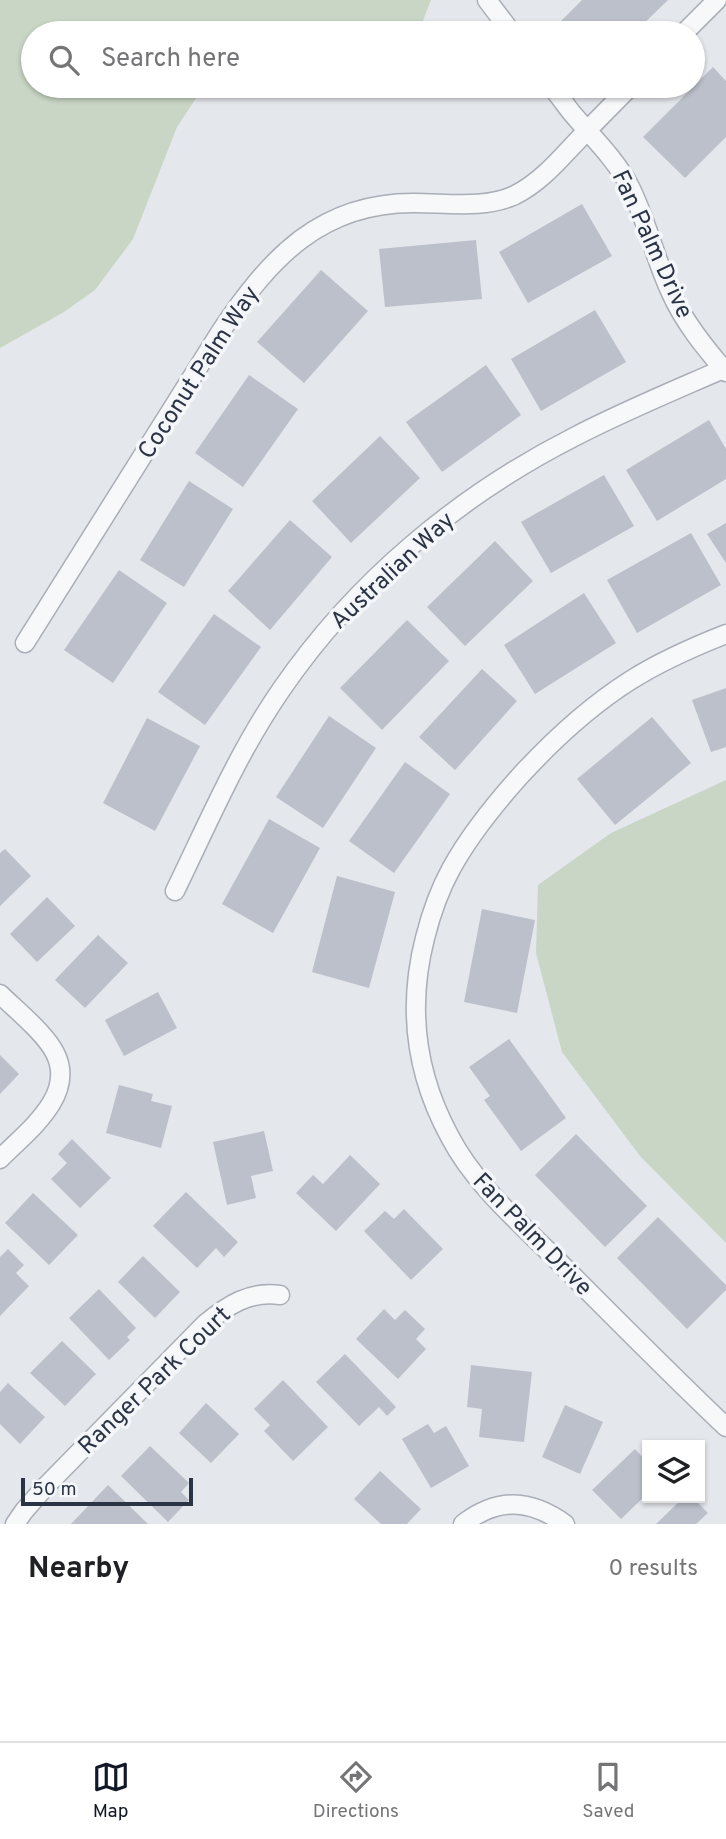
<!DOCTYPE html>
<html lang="en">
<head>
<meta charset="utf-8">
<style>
	:root { --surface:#fff; --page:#f2f2f2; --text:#202124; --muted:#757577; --line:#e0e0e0; --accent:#111827 }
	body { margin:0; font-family:Overpass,sans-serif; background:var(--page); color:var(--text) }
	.controls { position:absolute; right:21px; bottom:21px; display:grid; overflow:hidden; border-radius:0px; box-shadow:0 2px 5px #0004 }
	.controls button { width:63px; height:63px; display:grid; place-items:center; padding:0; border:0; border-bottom:2px solid var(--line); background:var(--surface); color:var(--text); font:35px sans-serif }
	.scale { position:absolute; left:21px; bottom:18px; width:172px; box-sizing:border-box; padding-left:7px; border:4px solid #2b3445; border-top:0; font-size:19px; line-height:24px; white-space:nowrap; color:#2b3445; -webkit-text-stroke:5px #f4f6f9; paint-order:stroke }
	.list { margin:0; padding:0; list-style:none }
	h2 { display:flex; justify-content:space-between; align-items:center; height:91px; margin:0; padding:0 28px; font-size:30px }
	h2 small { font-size:23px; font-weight:400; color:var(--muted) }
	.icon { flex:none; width:38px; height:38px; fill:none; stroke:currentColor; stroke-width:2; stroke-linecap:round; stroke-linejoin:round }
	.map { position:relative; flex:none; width:726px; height:1524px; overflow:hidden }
	.search { position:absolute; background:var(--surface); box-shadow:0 2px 5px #0004; left:21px; right:21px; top:21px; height:77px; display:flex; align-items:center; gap:18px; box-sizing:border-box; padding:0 24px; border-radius:38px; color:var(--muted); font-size:26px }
	.sheet { height:217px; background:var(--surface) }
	nav { display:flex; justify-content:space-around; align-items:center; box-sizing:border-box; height:98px; border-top:2px solid var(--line); background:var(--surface); font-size:19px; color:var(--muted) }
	nav a { display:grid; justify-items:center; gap:4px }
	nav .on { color:var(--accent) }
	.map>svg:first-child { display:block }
	.green { fill:#c9d6c5 }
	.building { fill:#bbc0ca }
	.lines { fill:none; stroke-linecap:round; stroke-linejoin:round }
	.minor-casing { stroke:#a9aeb7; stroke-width:21 }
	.minor { stroke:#f7f8fa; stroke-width:18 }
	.labels { text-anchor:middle; stroke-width:7; stroke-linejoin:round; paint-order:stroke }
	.street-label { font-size:24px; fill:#2b3445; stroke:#f4f6f9 }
</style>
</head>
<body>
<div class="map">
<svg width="726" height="1524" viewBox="0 0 726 1524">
	<rect width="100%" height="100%" fill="#e4e7ec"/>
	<path class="green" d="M 0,0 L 431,0 L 418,33 L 33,33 L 33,86 L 204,86 L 177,127 L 133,239 L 95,290 L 64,312 L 0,348 Z
		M 726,780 L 726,1243 L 640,1156 L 562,1052 L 536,953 L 538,885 L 611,833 Z"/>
	<path class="building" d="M 582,0 L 668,0 L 634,33 L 565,33 L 557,25 Z
		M 713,67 L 726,81 L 726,137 L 685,178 L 643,137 Z
		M 582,204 L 612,256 L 528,303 L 499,252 Z
		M 476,240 L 482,299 L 385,307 L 379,249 Z
		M 321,270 L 368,311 L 304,383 L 257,342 Z
		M 595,310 L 626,362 L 541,411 L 511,359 Z
		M 486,365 L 521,415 L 442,472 L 406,422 Z
		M 249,375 L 298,409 L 243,487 L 195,453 Z
		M 709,420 L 726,449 L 726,479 L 657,521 L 626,470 Z
		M 380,436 L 420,478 L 351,543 L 312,501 Z
		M 604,475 L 634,526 L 551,573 L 521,522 Z
		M 189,481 L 233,509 L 184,587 L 140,560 Z
		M 290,520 L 332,557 L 270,630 L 228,591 Z
		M 726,523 L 726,563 L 707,534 Z
		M 691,533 L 721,585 L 637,633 L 607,580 Z
		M 495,541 L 533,581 L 465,646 L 427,607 Z
		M 119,570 L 167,603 L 113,683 L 64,650 Z
		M 584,593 L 616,643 L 535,694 L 504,645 Z
		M 214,614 L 261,647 L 205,725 L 158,692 Z
		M 407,620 L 449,661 L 382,730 L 340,688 Z
		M 482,669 L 517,701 L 455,770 L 419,737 Z
		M 726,688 L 726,747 L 711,752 L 692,700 Z
		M 329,716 L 376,748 L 323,828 L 276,797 Z
		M 652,717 L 691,763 L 615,825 L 577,779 Z
		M 147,718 L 200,746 L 155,831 L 103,803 Z
		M 405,762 L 450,794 L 394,873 L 349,841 Z
		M 269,819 L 320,848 L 273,933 L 222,904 Z
		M 5,849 L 31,876 L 0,906 L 0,853 Z
		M 337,876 L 395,892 L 369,988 L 312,972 Z
		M 47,897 L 75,926 L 37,962 L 10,934 Z
		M 482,909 L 535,920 L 517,1013 L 464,1002 Z
		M 98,935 L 128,963 L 85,1008 L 55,980 Z
		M 158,992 L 177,1028 L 124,1056 L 105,1020 Z
		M 509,1039 L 566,1118 L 521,1151 L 484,1100 L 490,1096 L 469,1067 Z
		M 0,1055 L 19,1074 L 0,1094 Z
		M 119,1085 L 153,1094 L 151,1101 L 172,1106 L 161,1148 L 106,1133 Z
		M 264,1131 L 273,1171 L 251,1176 L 256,1198 L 227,1205 L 213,1142 Z
		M 576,1134 L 647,1206 L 605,1247 L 535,1175 Z
		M 72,1139 L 111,1178 L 80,1208 L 51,1179 L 67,1163 L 58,1154 Z
		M 350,1155 L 380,1184 L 336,1231 L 296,1193 L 313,1175 L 323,1184 Z
		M 186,1192 L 238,1242 L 224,1257 L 216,1248 L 197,1268 L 153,1226 Z
		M 33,1193 L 78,1235 L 49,1265 L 5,1223 Z
		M 404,1209 L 443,1249 L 411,1280 L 364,1231 L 385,1211 L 394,1219 Z
		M 658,1217 L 726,1285 L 726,1290 L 687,1329 L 617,1258 Z
		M 8,1249 L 24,1265 L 16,1273 L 29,1286 L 0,1316 L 0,1257 Z
		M 143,1256 L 180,1292 L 155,1318 L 118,1282 Z
		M 99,1289 L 136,1328 L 127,1337 L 130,1340 L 109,1360 L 69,1318 Z
		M 384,1309 L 395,1320 L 405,1310 L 425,1329 L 416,1339 L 426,1349 L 398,1379 L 356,1339 Z
		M 62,1341 L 96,1374 L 65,1406 L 30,1373 Z
		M 345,1354 L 396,1407 L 387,1416 L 379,1407 L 359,1426 L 316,1382 Z
		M 471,1365 L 532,1372 L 524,1442 L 479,1437 L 482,1409 L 467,1407 Z
		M 283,1380 L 328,1427 L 293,1461 L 264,1431 L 270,1425 L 254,1409 Z
		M 8,1383 L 45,1417 L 20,1444 L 0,1424 L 0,1392 Z
		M 206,1403 L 239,1434 L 211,1463 L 179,1433 Z
		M 565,1405 L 603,1422 L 580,1474 L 542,1457 Z
		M 428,1424 L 434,1433 L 446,1426 L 469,1466 L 431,1488 L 402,1439 Z
		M 150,1446 L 189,1483 L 181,1492 L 189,1500 L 168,1522 L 121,1476 Z
		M 635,1449 L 647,1462 L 647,1494 L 621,1519 L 592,1490 Z
		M 380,1471 L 421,1509 L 407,1524 L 381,1524 L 354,1499 Z
		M 108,1485 L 148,1524 L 71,1524 Z
		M 683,1498 L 693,1498 L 708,1513 L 696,1524 L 656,1524 Z"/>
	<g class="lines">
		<defs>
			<path id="minor" d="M 487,0 L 512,33
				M 684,33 L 717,0
				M 551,86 C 558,94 564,103 571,112 C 592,137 615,158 630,187 C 647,221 655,259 671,293 C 684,322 705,348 726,372
				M 726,634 C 693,647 661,661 631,680 C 590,706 553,740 520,776 C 494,805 469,836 451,869 C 439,891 431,914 425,938 C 407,1008 415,1073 450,1137 C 475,1185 519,1222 557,1260 C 613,1316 668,1372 726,1427
				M 25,643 L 221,331 C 270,258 321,202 415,203 C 447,203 485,209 515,195 C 541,182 560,159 579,139 C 596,121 614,103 631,86
				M 175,891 C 208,823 238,752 281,690 C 355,582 458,496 574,437 C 622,412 673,391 723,369
				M 0,994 C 16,1010 45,1033 55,1053 C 77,1096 26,1132 0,1159
				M 15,1524 L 24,1511 L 46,1486 L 205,1324 C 228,1305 249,1291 280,1295
				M 463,1524 C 498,1497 530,1499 565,1524"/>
		</defs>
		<use href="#minor" class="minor-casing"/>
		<use href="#minor" class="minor"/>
	</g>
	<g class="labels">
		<g class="street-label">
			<text transform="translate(653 244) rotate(65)" y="8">Fan Palm Drive</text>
			<text transform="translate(198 372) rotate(-57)" y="8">Coconut Palm Way</text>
			<text transform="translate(392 570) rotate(-43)" y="8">Australian Way</text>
			<text transform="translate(533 1234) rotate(46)" y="8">Fan Palm Drive</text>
			<text transform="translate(154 1380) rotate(-44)" y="8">Ranger Park Court</text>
		</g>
	</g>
</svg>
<div class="controls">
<button><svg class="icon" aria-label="layers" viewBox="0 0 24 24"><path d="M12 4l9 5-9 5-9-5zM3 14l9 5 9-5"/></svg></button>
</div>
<div class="scale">50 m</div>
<div class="search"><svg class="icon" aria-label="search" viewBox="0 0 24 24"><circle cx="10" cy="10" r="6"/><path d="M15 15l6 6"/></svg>Search here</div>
</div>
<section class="sheet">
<h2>Nearby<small>0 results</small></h2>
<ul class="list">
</ul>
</section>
<nav>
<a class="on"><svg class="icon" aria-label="map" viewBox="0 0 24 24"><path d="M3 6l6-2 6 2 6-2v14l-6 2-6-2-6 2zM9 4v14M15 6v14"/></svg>Map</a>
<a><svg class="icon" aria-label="directions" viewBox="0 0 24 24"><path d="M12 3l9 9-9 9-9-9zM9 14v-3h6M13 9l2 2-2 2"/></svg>Directions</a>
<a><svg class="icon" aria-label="saved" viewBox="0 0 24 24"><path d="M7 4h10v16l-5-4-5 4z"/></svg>Saved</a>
</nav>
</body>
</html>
